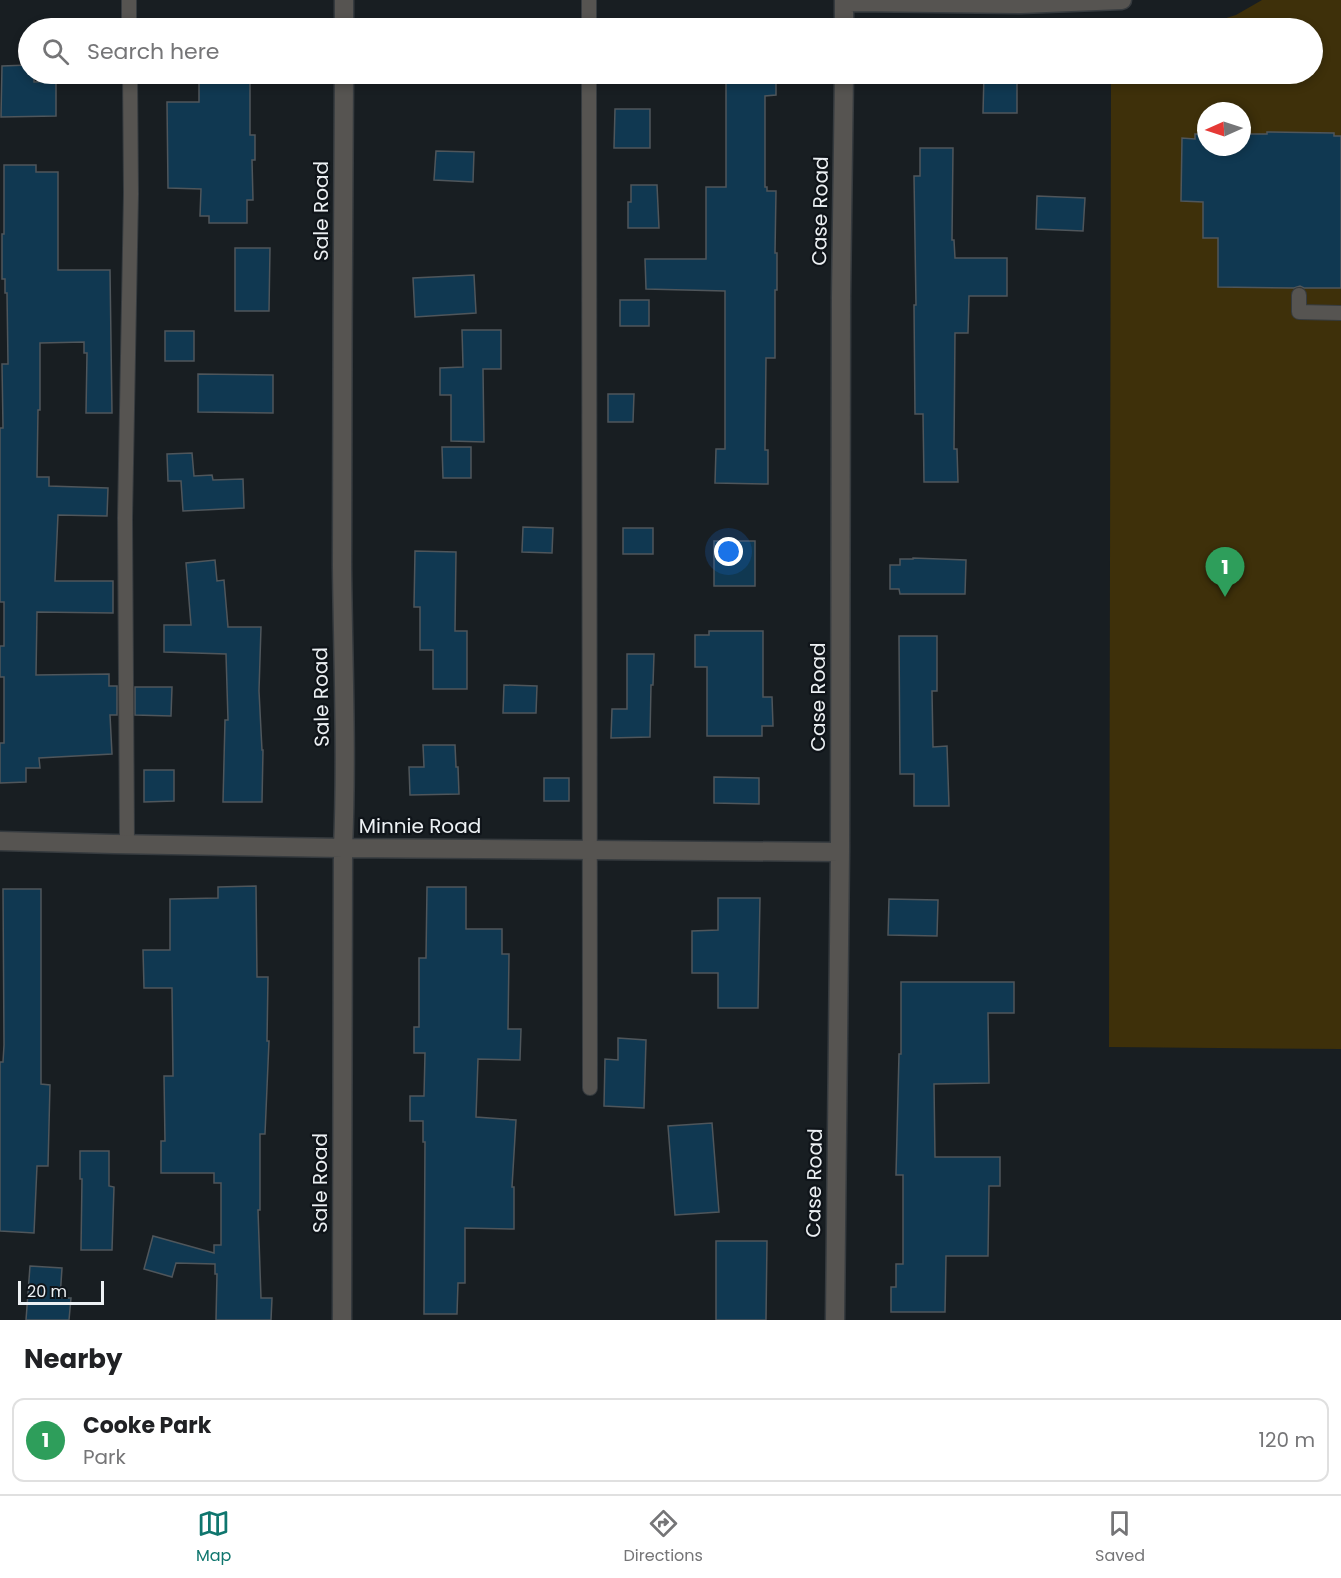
<!DOCTYPE html>
<html lang="en">
<head>
<meta charset="utf-8">
<style>
	:root { --surface:#fff; --page:#f6f6f6; --text:#202124; --muted:#757577; --line:#e0e0e0; --accent:#0f766e }
	body { margin:0; font-family:Poppins,sans-serif; background:var(--page); color:var(--text) }
	.compass { position:absolute; left:1197px; top:102px; width:54px; height:54px; border-radius:50%; background:var(--surface); box-shadow:0 3px 9px #0003; rotate:267deg }
	.scale { position:absolute; left:18px; bottom:15px; width:86px; box-sizing:border-box; padding-left:6px; border:3px solid #ecf0f3; border-top:0; font-size:16px; line-height:21px; white-space:nowrap; color:#ecf0f3; -webkit-text-stroke:4px #0f1419; paint-order:stroke }
	.you { position:absolute; left:729px; top:552px; width:21px; height:21px; margin:-15px; border:4px solid #fff; border-radius:50%; background:#1a73e8; box-shadow:0 0 0 9px #1a73e833 }
	.badge { display:grid; place-items:center; width:39px; height:39px; border-radius:50%; background:var(--accent); color:#fff; font-size:20px; font-weight:700 }
	.pin { position:absolute; translate:-50% -50px; filter:drop-shadow(0 2px 3px #0008) }
	.pin::after { content:''; position:absolute; top:32px; width:21px; height:18px; background:inherit; clip-path:polygon(0 0,100% 0,50% 100%) }
	.list { margin:0; padding:0; list-style:none }
	h2 { display:flex; justify-content:space-between; align-items:center; height:78px; margin:0; padding:0 24px; font-size:26px }
	h2 small { font-size:20px; font-weight:400; color:var(--muted) }
	.list li { display:grid; grid-template-columns:39px 1fr auto; gap:18px; align-items:center; box-sizing:border-box; height:84px; margin:0 12px 12px; padding:0 12px; border:2px solid var(--line); border-radius:12px }
	.list b { display:block; font-size:22px; white-space:nowrap }
	.list p { margin:0; font-size:20px; white-space:nowrap; color:var(--muted) }
	.list em { font-size:20px; font-style:normal; color:var(--muted) }
	.icon { flex:none; width:33px; height:33px; fill:none; stroke:currentColor; stroke-width:2; stroke-linecap:round; stroke-linejoin:round }
	.map { position:relative; flex:none; width:1341px; height:1320px; overflow:hidden }
	.search { position:absolute; background:var(--surface); box-shadow:0 3px 9px #0003; left:18px; right:18px; top:18px; height:66px; display:flex; align-items:center; gap:15px; box-sizing:border-box; padding:0 21px; border-radius:33px; color:var(--muted); font-size:22px }
	.sheet { height:174px; background:var(--surface) }
	nav { display:flex; justify-content:space-around; align-items:center; box-sizing:border-box; height:84px; border-top:2px solid var(--line); background:var(--surface); font-size:16px; color:var(--muted) }
	nav a { display:grid; justify-items:center; gap:3px }
	nav .on { color:var(--accent) }
	.map>svg:first-child { display:block }
	.green { fill:#3e300a; fill-rule:evenodd }
	.building { fill:#103851; stroke:#4f565b; stroke-width:1.5 }
	.lines { fill:none; stroke-linecap:round; stroke-linejoin:round }
	.service-casing { stroke:#363b3f; stroke-width:16 }
	.minor-casing { stroke:#363b3f; stroke-width:21 }
	.service { stroke:#565451; stroke-width:14 }
	.minor { stroke:#565451; stroke-width:18 }
	.labels { text-anchor:middle; stroke-width:4.5; stroke-linejoin:round; paint-order:stroke }
	.street-label { font-size:20px; fill:#ecf0f3; stroke:#0f1419 }
</style>
</head>
<body>
<div class="map">
<svg width="1341" height="1320" viewBox="0 0 1341 1320">
	<rect width="100%" height="100%" fill="#181e22"/>
	<path class="green" d="M 1262,0 L 1341,0 L 1341,1049 L 1109,1047 L 1111,74 L 1312,74 L 1312,28 L 1194,28 L 1236,15 ZM 1206,111 L 1242,111 L 1242,147 L 1206,147 Z"/>
	<path class="building" d="M 28,65 L 28,74 L 34,74 L 34,82 L 56,81 L 56,116 L 1,117 L 2,66 Z
		M 199,74 L 250,74 L 250,135 L 255,135 L 255,160 L 252,160 L 253,200 L 247,200 L 247,223 L 209,223 L 209,216 L 200,216 L 201,189 L 168,188 L 167,102 L 199,102 Z
		M 726,74 L 776,74 L 776,95 L 765,96 L 765,187 L 767,187 L 767,191 L 776,191 L 775,253 L 777,253 L 777,290 L 775,290 L 775,358 L 766,358 L 765,450 L 768,450 L 768,484 L 715,483 L 716,449 L 725,449 L 725,291 L 646,289 L 645,259 L 706,259 L 706,187 L 726,187 Z
		M 984,74 L 1017,74 L 1017,113 L 983,113 Z
		M 615,109 L 650,109 L 650,148 L 614,148 Z
		M 1267,132 L 1334,133 L 1334,136 L 1341,136 L 1341,288 L 1304,288 L 1300,286 L 1294,288 L 1218,287 L 1218,238 L 1203,238 L 1203,202 L 1181,201 L 1182,138 L 1195,139 L 1195,134 L 1206,134 L 1206,147 L 1242,147 L 1242,134 L 1267,134 Z
		M 920,148 L 953,148 L 952,240 L 954,240 L 955,258 L 1007,258 L 1007,296 L 969,296 L 968,333 L 955,333 L 954,449 L 957,449 L 958,482 L 924,482 L 923,414 L 915,414 L 914,305 L 916,305 L 914,176 L 920,176 Z
		M 436,151 L 474,152 L 473,182 L 434,180 Z
		M 4,165 L 36,165 L 36,172 L 58,172 L 58,270 L 110,270 L 112,413 L 86,413 L 87,353 L 84,353 L 84,342 L 40,343 L 40,410 L 38,410 L 37,477 L 49,477 L 49,486 L 108,488 L 107,516 L 58,515 L 55,581 L 113,581 L 113,613 L 37,612 L 36,675 L 109,674 L 109,686 L 117,686 L 117,715 L 110,715 L 112,754 L 39,758 L 40,768 L 26,768 L 26,782 L 0,783 L 0,743 L 4,743 L 4,677 L 0,677 L 0,646 L 4,646 L 4,602 L 0,602 L 0,428 L 3,428 L 2,364 L 8,364 L 7,293 L 5,293 L 5,279 L 2,279 L 2,234 L 4,234 Z
		M 631,185 L 657,185 L 659,228 L 628,228 L 628,202 L 631,202 Z
		M 1037,196 L 1085,198 L 1083,231 L 1036,229 Z
		M 235,248 L 270,248 L 269,311 L 235,311 Z
		M 474,275 L 476,313 L 415,317 L 413,278 Z
		M 620,300 L 649,300 L 649,326 L 620,326 Z
		M 462,330 L 501,330 L 501,369 L 483,369 L 484,442 L 451,441 L 451,395 L 440,395 L 440,368 L 463,367 Z
		M 165,331 L 194,331 L 194,361 L 165,361 Z
		M 198,374 L 273,375 L 273,413 L 198,412 Z
		M 608,394 L 634,394 L 633,422 L 608,422 Z
		M 442,447 L 471,447 L 471,478 L 443,478 Z
		M 192,453 L 194,476 L 212,475 L 213,480 L 243,479 L 244,508 L 183,511 L 181,481 L 168,481 L 167,454 Z
		M 523,527 L 553,528 L 552,553 L 522,552 Z
		M 623,528 L 653,528 L 653,554 L 623,554 Z
		M 714,541 L 755,541 L 755,586 L 714,586 Z
		M 415,551 L 456,552 L 455,631 L 467,631 L 467,689 L 433,689 L 433,650 L 420,650 L 420,607 L 414,607 Z
		M 913,558 L 966,560 L 965,594 L 900,594 L 899,589 L 890,589 L 890,565 L 900,565 L 900,559 L 913,559 Z
		M 215,560 L 217,581 L 224,580 L 228,627 L 261,627 L 259,691 L 262,750 L 263,750 L 262,802 L 223,802 L 225,720 L 228,720 L 226,654 L 164,652 L 164,625 L 191,625 L 186,563 Z
		M 709,631 L 763,631 L 763,697 L 772,697 L 773,726 L 762,726 L 762,736 L 707,736 L 707,667 L 695,667 L 695,635 L 709,635 Z
		M 899,636 L 937,636 L 937,691 L 932,691 L 933,747 L 947,746 L 949,806 L 914,806 L 914,774 L 900,774 Z
		M 627,654 L 654,654 L 653,685 L 651,685 L 650,737 L 611,738 L 612,709 L 627,709 Z
		M 504,685 L 537,686 L 536,713 L 503,713 Z
		M 135,687 L 172,687 L 171,716 L 135,715 Z
		M 423,745 L 455,745 L 456,767 L 458,767 L 459,794 L 410,795 L 409,767 L 424,767 Z
		M 144,770 L 174,770 L 174,801 L 144,802 Z
		M 714,777 L 759,778 L 759,804 L 714,803 Z
		M 544,778 L 569,778 L 569,801 L 544,801 Z
		M 256,886 L 257,977 L 268,977 L 267,1041 L 269,1041 L 265,1134 L 260,1134 L 260,1210 L 258,1210 L 261,1298 L 272,1298 L 271,1320 L 216,1320 L 217,1274 L 215,1274 L 215,1264 L 176,1263 L 172,1277 L 144,1269 L 153,1236 L 214,1253 L 214,1245 L 221,1245 L 221,1183 L 214,1183 L 214,1173 L 161,1173 L 161,1141 L 165,1141 L 164,1076 L 173,1076 L 172,988 L 144,988 L 143,950 L 170,950 L 170,899 L 218,898 L 218,887 Z
		M 427,887 L 466,887 L 466,929 L 502,929 L 502,954 L 509,954 L 508,1029 L 521,1029 L 520,1060 L 478,1059 L 476,1117 L 516,1120 L 512,1187 L 514,1187 L 514,1229 L 465,1228 L 465,1283 L 458,1283 L 457,1314 L 424,1314 L 425,1142 L 423,1142 L 423,1121 L 410,1121 L 410,1096 L 424,1096 L 425,1053 L 414,1053 L 414,1027 L 419,1027 L 419,958 L 426,958 Z
		M 3,889 L 41,889 L 41,1084 L 50,1085 L 48,1166 L 37,1166 L 34,1233 L 0,1231 L 0,1062 L 3,1062 L 4,1045 Z
		M 718,898 L 760,898 L 758,1008 L 718,1008 L 718,973 L 692,973 L 692,931 L 718,930 Z
		M 889,899 L 938,900 L 937,936 L 888,935 Z
		M 901,982 L 1014,982 L 1014,1013 L 988,1013 L 989,1083 L 934,1084 L 935,1157 L 1000,1157 L 1000,1186 L 989,1186 L 988,1256 L 946,1256 L 945,1312 L 891,1312 L 891,1287 L 896,1287 L 896,1264 L 903,1264 L 903,1175 L 896,1175 L 899,1054 L 901,1054 Z
		M 618,1038 L 646,1040 L 644,1108 L 604,1106 L 605,1059 L 618,1060 Z
		M 712,1123 L 719,1212 L 675,1215 L 668,1126 Z
		M 80,1151 L 109,1151 L 109,1186 L 114,1187 L 112,1250 L 81,1250 L 82,1179 L 80,1179 Z
		M 716,1241 L 767,1241 L 766,1320 L 716,1320 Z
		M 30,1266 L 62,1268 L 60,1298 L 71,1298 L 69,1320 L 26,1320 Z"/>
	<g class="lines">
		<defs>
			<path id="service" d="M 129,0 L 129,28
				M 589,0 L 589,28
				M 589,74 L 590,1088
				M 1299,295 L 1299,312 L 1341,313
				M 127,844 L 125,518 L 131,194 L 130,74"/>
			<path id="minor" d="M 844,3 L 855,2 L 1021,4 L 1122,0
				M 344,28 L 344,0
				M 844,28 L 844,0
				M 0,841 L 114,844 L 343,848 L 840,852
				M 342,1320 L 343,848 C 347,755 343,661 342,567 C 342,403 343,238 344,74
				M 835,1320 L 840,852 L 841,297 L 844,74"/>
		</defs>
		<use href="#service" class="service-casing"/>
		<use href="#minor" class="minor-casing"/>
		<use href="#service" class="service"/>
		<use href="#minor" class="minor"/>
	</g>
	<g class="labels">
		<g class="street-label">
			<text transform="translate(321 211) rotate(-90)" y="7">Sale Road</text>
			<text transform="translate(820 211) rotate(-89)" y="7">Case Road</text>
			<text transform="translate(321 697) rotate(-91)" y="7">Sale Road</text>
			<text transform="translate(818 697) rotate(-90)" y="7">Case Road</text>
			<text x="420" y="833">Minnie Road</text>
			<text transform="translate(320 1183) rotate(-90)" y="7">Sale Road</text>
			<text transform="translate(814 1183) rotate(-89)" y="7">Case Road</text>
		</g>
	</g>
</svg>
<svg class="compass" viewBox="-18 -18 36 36"><path d="M0-13l5 13h-10z" fill="#e53935"/><path d="M0 13l5-13h-10z" fill="#757577"/></svg>
<div class="scale">20 m</div>
<div class="you"></div>
<div class="pin badge" style="left:1225px;top:597px;background:#2e9e5b">1</div>
<div class="search"><svg class="icon" aria-label="search" viewBox="0 0 24 24"><circle cx="10" cy="10" r="6"/><path d="M15 15l6 6"/></svg>Search here</div>
</div>
<section class="sheet">
<h2>Nearby<small></small></h2>
<ul class="list">
<li><span class="badge" style="background:#2e9e5b">1</span><div><b>Cooke Park</b><p>Park</p></div><em>120 m</em></li>
</ul>
</section>
<nav>
<a class="on"><svg class="icon" aria-label="map" viewBox="0 0 24 24"><path d="M3 6l6-2 6 2 6-2v14l-6 2-6-2-6 2zM9 4v14M15 6v14"/></svg>Map</a>
<a><svg class="icon" aria-label="directions" viewBox="0 0 24 24"><path d="M12 3l9 9-9 9-9-9zM9 14v-3h6M13 9l2 2-2 2"/></svg>Directions</a>
<a><svg class="icon" aria-label="saved" viewBox="0 0 24 24"><path d="M7 4h10v16l-5-4-5 4z"/></svg>Saved</a>
</nav>
</body>
</html>
